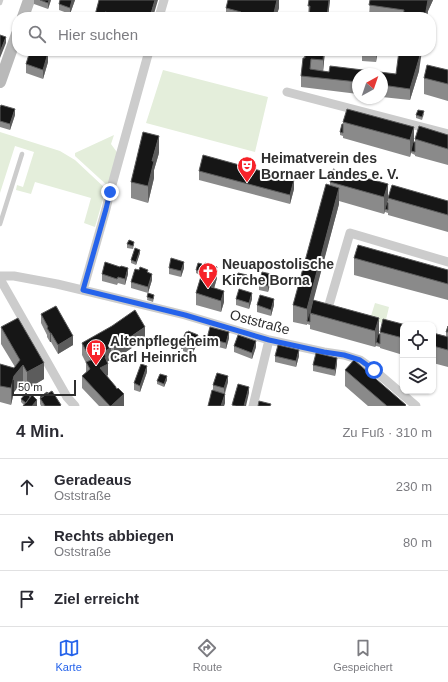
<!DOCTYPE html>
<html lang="de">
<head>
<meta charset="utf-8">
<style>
	:root { --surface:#fff; --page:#f7f7f7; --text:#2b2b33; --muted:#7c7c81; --line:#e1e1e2; --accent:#2563eb }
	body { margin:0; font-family:Arial,sans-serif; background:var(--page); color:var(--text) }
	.controls { position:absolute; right:12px; bottom:12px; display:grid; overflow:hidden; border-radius:8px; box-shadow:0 1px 3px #0004 }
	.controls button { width:36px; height:36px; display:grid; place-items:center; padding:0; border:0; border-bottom:1px solid var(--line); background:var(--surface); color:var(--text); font:20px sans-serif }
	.compass { position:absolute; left:352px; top:68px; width:36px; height:36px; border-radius:50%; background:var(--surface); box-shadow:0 1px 3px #0004; rotate:40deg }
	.scale { position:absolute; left:12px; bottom:10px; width:64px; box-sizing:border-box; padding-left:4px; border:2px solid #2f2f2f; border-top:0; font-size:11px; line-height:14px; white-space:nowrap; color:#2f2f2f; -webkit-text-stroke:3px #fff; paint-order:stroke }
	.stop { position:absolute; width:12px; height:12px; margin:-9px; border:3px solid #2563eb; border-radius:50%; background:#fff }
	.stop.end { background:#2563eb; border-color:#fff; box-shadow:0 1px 4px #0008 }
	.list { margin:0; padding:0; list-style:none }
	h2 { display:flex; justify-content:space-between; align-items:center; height:52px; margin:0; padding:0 16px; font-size:17px }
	h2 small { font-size:13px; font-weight:400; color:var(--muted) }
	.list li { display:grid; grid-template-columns:26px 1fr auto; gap:12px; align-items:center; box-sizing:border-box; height:56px; padding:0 16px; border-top:1px solid var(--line) }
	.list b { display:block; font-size:15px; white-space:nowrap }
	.list p { margin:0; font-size:13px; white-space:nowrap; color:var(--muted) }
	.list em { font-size:13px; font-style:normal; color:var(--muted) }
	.icon { flex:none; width:22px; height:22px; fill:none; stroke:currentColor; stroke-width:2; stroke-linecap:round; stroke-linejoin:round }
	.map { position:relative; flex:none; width:448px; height:406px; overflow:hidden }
	.search { position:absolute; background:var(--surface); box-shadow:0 1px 3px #0004; left:12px; right:12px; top:12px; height:44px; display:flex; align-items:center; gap:10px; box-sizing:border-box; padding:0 14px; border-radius:16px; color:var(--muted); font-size:15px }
	.sheet { height:220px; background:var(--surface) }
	nav { display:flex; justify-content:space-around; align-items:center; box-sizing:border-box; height:56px; border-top:1px solid var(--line); background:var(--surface); font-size:11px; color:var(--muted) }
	nav a { display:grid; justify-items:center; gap:2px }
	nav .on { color:var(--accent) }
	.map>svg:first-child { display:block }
	.green { fill:#e4eedb }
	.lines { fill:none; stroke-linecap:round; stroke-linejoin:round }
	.lane { stroke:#ccc; stroke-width:4.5 }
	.street { stroke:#ccc; stroke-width:9 }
	.secondary { stroke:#b9b9b9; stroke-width:12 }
	.wall { fill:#8a8a8a }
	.shaded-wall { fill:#5c5c5c }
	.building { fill:#161616; stroke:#5c5c5c }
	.route { stroke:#2563eb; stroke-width:5 }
	.labels { text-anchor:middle; stroke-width:4; stroke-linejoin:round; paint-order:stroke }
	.poi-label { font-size:14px; font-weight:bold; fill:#2f2f2f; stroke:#fff; text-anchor:start }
	.street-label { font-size:14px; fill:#2f2f2f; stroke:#fff }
</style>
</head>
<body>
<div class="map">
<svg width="448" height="406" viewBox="0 0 448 406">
	<rect width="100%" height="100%" fill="#fff"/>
	<path class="green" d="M 163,70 L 268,97 L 255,152 L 146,123 Z
		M 0,132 L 60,151 L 75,160 L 106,189 L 95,227 L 84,223 L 91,198 L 35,182 L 31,194 L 16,190 L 17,185 L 23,187 L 34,152 L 15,146 L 0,193 Z
		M 114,135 L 111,144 L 119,155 L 110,188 L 75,156 L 75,153 Z
		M 375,303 L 389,307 L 385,324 L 370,319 Z"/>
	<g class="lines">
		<path class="lane" d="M 0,3 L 1,0
			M 0,224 L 22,154"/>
		<path class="street" d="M 159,17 L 164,0
			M 287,92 L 448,134
			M 0,276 L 14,276 L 57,284 L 99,294 L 185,315 L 269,340 L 324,352 L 344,355 L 360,360 L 374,370 L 416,406
			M 0,279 L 67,397 L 75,406
			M 83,290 L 106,209 L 110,192 L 149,51
			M 326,315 L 350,233 L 448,262
			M 253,406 L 269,340"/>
		<path class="secondary" d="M 23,17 L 29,0
			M 0,82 L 17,34"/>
	</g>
	<path class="wall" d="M 34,0 L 51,0 L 48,9 L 34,4 Z
		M 60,0 L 75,0 L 70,14 L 59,10 L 59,4 Z
		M 99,0 L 153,17 L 95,17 Z
		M 279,0 L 279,8 L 276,17 L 226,17 L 226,8 Z
		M 309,0 L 330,0 L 328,17 L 308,17 Z
		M 370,0 L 433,0 L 428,11 L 427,17 L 369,17 Z
		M 32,51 L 54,51 L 52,55 L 48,53 L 48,62 L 43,79 L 26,73 L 26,64 Z
		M 305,51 L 325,51 L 323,71 L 329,72 L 396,74 L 419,71 L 410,100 L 382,97 L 382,74 L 358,74 L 358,94 L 301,87 L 301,76 Z
		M 362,51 L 386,51 L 385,56 L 377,55 L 376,62 L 362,61 Z
		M 448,70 L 448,101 L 424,94 L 424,78 Z
		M 0,107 L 15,115 L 10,130 L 0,127 Z
		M 347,109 L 415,142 L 415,139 L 448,135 L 448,165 L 415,156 L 415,155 L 411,153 L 410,157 L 343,138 L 343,136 L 340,135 L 340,132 L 343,124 L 343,122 Z
		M 424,114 L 422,120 L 416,118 L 416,115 Z
		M 159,153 L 154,170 L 154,178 L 148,203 L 131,198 L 131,182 Z
		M 199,171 L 294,189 L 290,204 L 199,180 Z
		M 330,182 L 388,184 L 387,202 L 388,203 L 388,198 L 448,201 L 448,232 L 388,215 L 388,213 L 385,212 L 384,214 L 339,201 L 339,204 L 313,300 L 379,318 L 379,334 L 380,334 L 380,332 L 403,325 L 403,355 L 380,348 L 380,347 L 376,346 L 375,347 L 310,329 L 310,325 L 307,324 L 307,325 L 293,322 L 293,305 L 330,185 Z
		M 127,244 L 134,245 L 133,249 L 127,248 Z
		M 140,253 L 136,265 L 131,263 L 131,260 Z
		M 354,258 L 448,270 L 448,300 L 354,275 Z
		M 203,266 L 218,270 L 217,273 L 217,278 L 214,288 L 224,302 L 221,312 L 196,305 L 196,293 L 203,269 Z
		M 202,267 L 200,275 L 196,273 L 196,270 Z
		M 169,268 L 184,268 L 181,277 L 169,274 Z
		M 148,272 L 152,280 L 148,293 L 154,298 L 153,302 L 147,300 L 148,293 L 131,288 L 131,282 Z
		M 102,274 L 128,274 L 125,285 L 118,283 L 117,285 L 102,281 Z
		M 247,277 L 249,281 L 247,286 L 245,285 L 244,286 L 236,283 L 236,280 Z
		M 271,280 L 268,292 L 259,290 L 259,284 Z
		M 236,299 L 252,299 L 249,309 L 236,305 Z
		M 257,305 L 274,305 L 271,316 L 257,312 Z
		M 41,314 L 73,345 L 58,354 L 51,342 L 50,342 L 47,337 L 47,335 L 41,323 Z
		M 112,326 L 145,339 L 114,360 L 111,355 L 110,356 L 110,360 L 107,362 L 108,375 L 107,376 L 116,388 L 124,406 L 99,406 L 82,388 L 82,376 L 86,373 L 86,363 L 82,355 L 82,343 L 112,327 Z
		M 448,326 L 448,367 L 433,363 L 433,333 L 446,336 L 446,332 Z
		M 1,327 L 44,379 L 27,389 L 23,381 L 14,392 L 11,405 L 0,402 L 0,364 L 14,368 L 15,367 L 1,344 Z
		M 207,338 L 229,338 L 226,349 L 207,344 Z
		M 198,341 L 192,355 L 183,351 L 183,349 L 181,349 L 181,342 Z
		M 234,346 L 256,347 L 252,359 L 234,352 Z
		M 275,356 L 299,356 L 296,367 L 275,362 Z
		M 337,364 L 335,376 L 313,371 L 313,365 Z
		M 345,370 L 406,406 L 368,406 L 345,386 Z
		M 147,372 L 140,392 L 134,390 L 134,383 Z
		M 167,380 L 164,387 L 157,384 L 157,381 Z
		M 228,382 L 225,394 L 225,403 L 224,406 L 208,406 L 213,391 L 213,385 Z
		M 30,397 L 37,400 L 37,406 L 23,406 L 24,405 L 21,402 L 21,399 Z
		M 40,397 L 61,406 L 41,406 L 40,404 Z"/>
	<path class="shaded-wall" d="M 49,0 L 51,0 L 48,9 L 48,3 Z
		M 72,0 L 75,0 L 70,14 L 70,8 Z
		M 155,0 L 158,0 L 153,17 L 150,17 Z
		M 277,0 L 279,0 L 279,8 L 276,17 L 273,17 Z
		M 329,0 L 330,0 L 328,17 L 327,17 Z
		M 428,0 L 433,0 L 428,11 L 427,17 L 425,17 Z
		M 6,37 L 6,43 L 0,58 L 0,52 Z
		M 47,51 L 48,56 L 48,53 L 48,62 L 43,79 L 43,70 Z
		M 324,51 L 325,51 L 323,72 L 323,60 Z
		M 377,51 L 377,55 L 376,62 L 376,53 Z
		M 421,51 L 422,51 L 419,71 L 410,100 L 410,89 Z
		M 15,109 L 15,115 L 10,130 L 10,124 Z
		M 414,127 L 414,144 L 411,151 L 410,157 L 410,140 Z
		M 159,136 L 159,153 L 154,170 L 154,178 L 148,203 L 148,186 L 152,161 Z
		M 294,180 L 294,189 L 290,204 L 290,195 Z
		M 388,184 L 388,201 L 385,209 L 384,214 L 384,197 Z
		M 339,188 L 339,204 L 308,321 L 307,321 L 307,325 L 307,309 Z
		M 140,250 L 140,253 L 136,265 L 136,262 Z
		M 184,262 L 184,268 L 181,277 L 181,271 Z
		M 217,267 L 217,278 L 211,299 L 211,287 Z
		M 128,268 L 128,274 L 125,285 L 125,279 Z
		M 152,274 L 152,280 L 148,293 L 148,287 Z
		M 271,274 L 271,280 L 268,292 L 268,286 Z
		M 224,291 L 224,302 L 221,312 L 221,301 Z
		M 252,293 L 252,299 L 249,309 L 249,303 Z
		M 274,299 L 274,305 L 271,316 L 271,310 Z
		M 379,318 L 379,334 L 376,342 L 375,347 L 375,331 Z
		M 145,327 L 145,339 L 114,360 L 114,348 Z
		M 229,332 L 229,338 L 226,349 L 226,343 Z
		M 50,333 L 51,333 L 51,342 L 50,342 Z
		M 198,335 L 198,341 L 192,355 L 192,349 Z
		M 73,336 L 73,345 L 58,354 L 58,345 Z
		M 256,341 L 256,347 L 252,359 L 252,353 Z
		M 111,344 L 111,355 L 110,356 L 110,360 L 106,362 L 108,364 L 108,375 L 100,380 L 100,368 L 104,352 L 108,345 Z
		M 299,350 L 299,356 L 296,367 L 296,361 Z
		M 337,358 L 337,364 L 335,376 L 335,370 Z
		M 44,363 L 44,379 L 27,389 L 27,372 Z
		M 23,365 L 23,381 L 14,392 L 11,405 L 11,388 L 14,376 Z
		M 147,366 L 147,372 L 140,392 L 140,386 Z
		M 167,376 L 167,380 L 164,387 L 164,384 Z
		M 228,376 L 228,382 L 224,394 L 224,388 Z
		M 249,387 L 249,393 L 246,406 L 244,406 Z
		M 124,394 L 124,406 L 111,406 Z
		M 225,394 L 225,403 L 224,406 L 221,406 Z
		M 37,400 L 37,406 L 32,406 Z"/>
	<path class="building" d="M 40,0 L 49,0 L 48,3 Z
		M 60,0 L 72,0 L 70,8 L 59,4 Z
		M 99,0 L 155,0 L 150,17 L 124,17 L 105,12 L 104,17 L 95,15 Z
		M 228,0 L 277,0 L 273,17 L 253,17 L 249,16 L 248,17 L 239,17 L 241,12 L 226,8 Z
		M 309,0 L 329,0 L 327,17 L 309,17 L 310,6 L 308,6 Z
		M 370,0 L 428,0 L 425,17 L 403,17 L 404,10 L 369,5 Z
		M 0,35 L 6,37 L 0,52 Z
		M 30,51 L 32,52 L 32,51 L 47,51 L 47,53 L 48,53 L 43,70 L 26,64 Z
		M 305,51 L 324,51 L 323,60 L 311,59 L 310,69 L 329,72 L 330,66 L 396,74 L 399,51 L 421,51 L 419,59 L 410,89 L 382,85 L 382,74 L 358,74 L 358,82 L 301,76 L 303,58 L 305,58 Z
		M 362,51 L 377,51 L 376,53 L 362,52 Z
		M 427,65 L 448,70 L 448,84 L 424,78 Z
		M 1,105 L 15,109 L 10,124 L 0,121 L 0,107 Z
		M 347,109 L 414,127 L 410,140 L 343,122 Z
		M 418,110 L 424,111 L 422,117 L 416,115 Z
		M 342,124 L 343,124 L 343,133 L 340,132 Z
		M 419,126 L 448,135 L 448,149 L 415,139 Z
		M 143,132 L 159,136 L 152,161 L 154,161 L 148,186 L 131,182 Z
		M 413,142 L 415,142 L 415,152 L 411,151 Z
		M 203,155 L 294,180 L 290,195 L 199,171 Z
		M 333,169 L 388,184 L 384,197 L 330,182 Z
		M 326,184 L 339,188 L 307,309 L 293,305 Z
		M 392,185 L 448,201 L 448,215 L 388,198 Z
		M 387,202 L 388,203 L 388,210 L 385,209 Z
		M 129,240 L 134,242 L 133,246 L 127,244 Z
		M 358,245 L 448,270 L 448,284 L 354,258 Z
		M 135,248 L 140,250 L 136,262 L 131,260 Z
		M 171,258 L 184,262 L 181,271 L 169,268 Z
		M 105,262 L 120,267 L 121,266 L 128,268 L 125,279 L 118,277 L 117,279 L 102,274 Z
		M 198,263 L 202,264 L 200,271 L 196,270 Z
		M 205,263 L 217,267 L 211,287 L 224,291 L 221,301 L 196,293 Z
		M 140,267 L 148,270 L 147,272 L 152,274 L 148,287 L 131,282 L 135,269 L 139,270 Z
		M 262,272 L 271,274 L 268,286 L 259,284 Z
		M 238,273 L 247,275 L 246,277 L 249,278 L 247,283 L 245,282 L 244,283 L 236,280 Z
		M 239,289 L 252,293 L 249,303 L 236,299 Z
		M 148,293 L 154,295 L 153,299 L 147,297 Z
		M 260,295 L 274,299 L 271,310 L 257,305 Z
		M 313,300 L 379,318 L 375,331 L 310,313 Z
		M 56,306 L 73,336 L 58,345 L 51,333 L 50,333 L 47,328 L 48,327 L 41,314 Z
		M 135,310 L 145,327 L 114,348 L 111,344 L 108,345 L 110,348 L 104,352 L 106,357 L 105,357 L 108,364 L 100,368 L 116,387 L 116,388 L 117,389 L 118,388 L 124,394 L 111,406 L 110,406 L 82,376 L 90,369 L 86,362 L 91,360 L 82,343 L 112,326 Z
		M 309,313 L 313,314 L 310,313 L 310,322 L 307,321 Z
		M 18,318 L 44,363 L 27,372 L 23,365 L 14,376 L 11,388 L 0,386 L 0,364 L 14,368 L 20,360 L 1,327 Z
		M 383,319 L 406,325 L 403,325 L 403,338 L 380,332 Z
		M 448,326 L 448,332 L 446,332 Z
		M 210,327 L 229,332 L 226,343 L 207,338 Z
		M 188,331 L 198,335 L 192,349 L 183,345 L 183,343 L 181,342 L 186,332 L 188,332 Z
		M 433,333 L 448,337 L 448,350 L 433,346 Z
		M 378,334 L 380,334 L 380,344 L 376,342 Z
		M 238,335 L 256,341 L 252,353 L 234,346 Z
		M 278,345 L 299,350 L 296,361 L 275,356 Z
		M 316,353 L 337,358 L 335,370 L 313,365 Z
		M 354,360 L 406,405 L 405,406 L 387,406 L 345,370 Z
		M 141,364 L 147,366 L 140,386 L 134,383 Z
		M 217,373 L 228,376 L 224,388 L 213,385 Z
		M 160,374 L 167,376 L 164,384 L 157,381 Z
		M 238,384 L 249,387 L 244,406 L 236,406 L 232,405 Z
		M 212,390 L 225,394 L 221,406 L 208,406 Z
		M 52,391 L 61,405 L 60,406 L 45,406 L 40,398 Z
		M 47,392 L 48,393 L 41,398 L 40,397 Z
		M 26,393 L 30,397 L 26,403 L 21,399 Z
		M 32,395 L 37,400 L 32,406 L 23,406 Z
		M 259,401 L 271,404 L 270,406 L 258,406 Z"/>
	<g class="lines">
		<path class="route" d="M 110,192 L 106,209 L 83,290 L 185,315 L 269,340 L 324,352 L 344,355 L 360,360 L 374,370"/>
	</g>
	<defs>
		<symbol id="theatre-pin" viewBox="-11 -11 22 30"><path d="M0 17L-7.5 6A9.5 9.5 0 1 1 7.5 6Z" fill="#f62229" stroke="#fff"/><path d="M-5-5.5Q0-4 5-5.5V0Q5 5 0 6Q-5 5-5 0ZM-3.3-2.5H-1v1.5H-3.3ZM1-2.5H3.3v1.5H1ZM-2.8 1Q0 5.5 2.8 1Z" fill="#fff"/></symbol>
		<symbol id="church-pin" viewBox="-11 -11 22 30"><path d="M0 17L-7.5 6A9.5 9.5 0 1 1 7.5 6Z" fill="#f62229" stroke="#fff"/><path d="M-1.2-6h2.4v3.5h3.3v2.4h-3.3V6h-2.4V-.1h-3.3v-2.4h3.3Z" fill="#fff"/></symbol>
		<symbol id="building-pin" viewBox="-11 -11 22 30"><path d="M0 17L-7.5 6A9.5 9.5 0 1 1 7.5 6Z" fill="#f62229" stroke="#fff"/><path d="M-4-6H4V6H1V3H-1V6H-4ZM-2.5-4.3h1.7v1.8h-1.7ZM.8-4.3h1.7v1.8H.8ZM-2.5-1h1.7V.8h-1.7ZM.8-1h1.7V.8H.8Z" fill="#fff"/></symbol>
	</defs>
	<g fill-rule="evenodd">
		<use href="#theatre-pin" x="236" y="155" width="22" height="30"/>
		<use href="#church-pin" x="197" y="261" width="22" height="30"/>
		<use href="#building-pin" x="85" y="338" width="22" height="30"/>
	</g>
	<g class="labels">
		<g class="poi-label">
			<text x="261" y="163">Heimatverein des<tspan x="261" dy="16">Bornaer Landes e. V.</tspan></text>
			<text x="222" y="269">Neuapostolische<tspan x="222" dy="16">Kirche Borna</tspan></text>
			<text x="110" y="346">Altenpflegeheim<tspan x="110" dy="16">Carl Heinrich</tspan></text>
		</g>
		<g class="street-label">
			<text transform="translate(260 322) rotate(15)" y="5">Oststraße</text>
		</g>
	</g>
</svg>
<div class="controls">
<button><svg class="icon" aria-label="locate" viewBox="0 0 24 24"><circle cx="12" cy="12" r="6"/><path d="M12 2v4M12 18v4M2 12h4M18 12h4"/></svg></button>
<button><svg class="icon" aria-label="layers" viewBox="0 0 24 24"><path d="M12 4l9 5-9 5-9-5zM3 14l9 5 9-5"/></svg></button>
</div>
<svg class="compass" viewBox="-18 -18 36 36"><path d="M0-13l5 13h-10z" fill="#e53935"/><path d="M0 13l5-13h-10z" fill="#7c7c81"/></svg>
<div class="scale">50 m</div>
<div class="stop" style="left:374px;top:370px"></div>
<div class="stop end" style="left:110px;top:192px"></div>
<div class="search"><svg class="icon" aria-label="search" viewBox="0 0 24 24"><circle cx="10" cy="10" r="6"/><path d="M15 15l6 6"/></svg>Hier suchen</div>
</div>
<section class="sheet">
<h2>4 Min.<small>Zu Fuß · 310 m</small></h2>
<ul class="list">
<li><svg class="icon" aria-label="ahead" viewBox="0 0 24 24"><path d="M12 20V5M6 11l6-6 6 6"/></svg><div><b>Geradeaus</b><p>Oststraße</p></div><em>230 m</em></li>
<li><svg class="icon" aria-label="right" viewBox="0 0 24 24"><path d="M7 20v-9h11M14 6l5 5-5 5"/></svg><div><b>Rechts abbiegen</b><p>Oststraße</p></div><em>80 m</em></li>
<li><svg class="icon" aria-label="arrive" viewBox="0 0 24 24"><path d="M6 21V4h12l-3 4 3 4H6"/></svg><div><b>Ziel erreicht</b></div></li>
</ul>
</section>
<nav>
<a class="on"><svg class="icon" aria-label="map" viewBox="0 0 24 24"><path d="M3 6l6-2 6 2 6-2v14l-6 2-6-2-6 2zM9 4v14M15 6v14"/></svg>Karte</a>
<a><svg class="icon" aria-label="directions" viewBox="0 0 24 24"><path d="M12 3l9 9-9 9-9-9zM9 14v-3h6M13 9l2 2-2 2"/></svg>Route</a>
<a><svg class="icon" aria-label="saved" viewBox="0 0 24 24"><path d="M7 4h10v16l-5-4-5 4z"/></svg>Gespeichert</a>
</nav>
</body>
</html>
